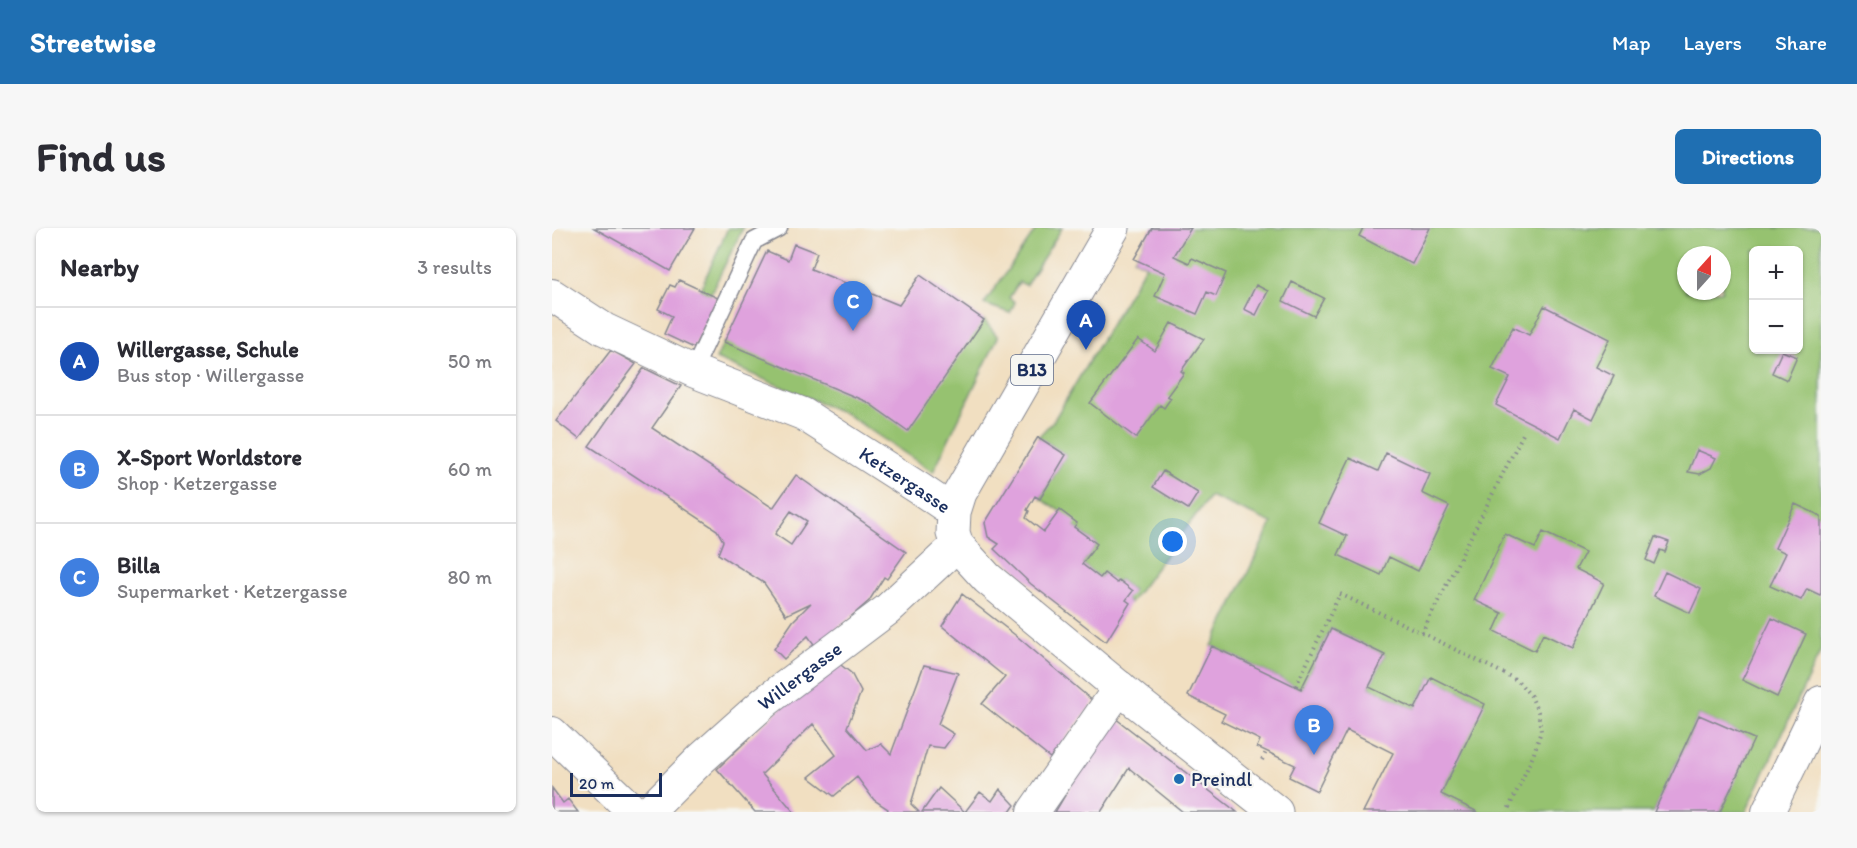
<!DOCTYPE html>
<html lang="en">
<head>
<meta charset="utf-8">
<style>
	:root { --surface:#fff; --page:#f7f7f7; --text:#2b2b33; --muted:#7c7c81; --line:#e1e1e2; --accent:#1f6fb2 }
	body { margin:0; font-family:Itim,sans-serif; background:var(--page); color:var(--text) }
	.controls { position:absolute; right:18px; top:18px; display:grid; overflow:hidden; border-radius:9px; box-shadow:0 2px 4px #0004 }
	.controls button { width:54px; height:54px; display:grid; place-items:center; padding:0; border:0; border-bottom:2px solid var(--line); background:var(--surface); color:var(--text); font:30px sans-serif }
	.compass { position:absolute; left:1125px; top:18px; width:54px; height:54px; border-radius:50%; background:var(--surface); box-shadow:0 2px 4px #0004; rotate:21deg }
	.scale { position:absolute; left:18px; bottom:15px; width:92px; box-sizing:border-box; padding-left:6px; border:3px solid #1b2f5e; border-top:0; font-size:16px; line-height:21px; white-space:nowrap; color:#1b2f5e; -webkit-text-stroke:4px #f6f6f2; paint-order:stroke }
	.you { position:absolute; left:621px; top:314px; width:21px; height:21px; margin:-15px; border:4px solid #fff; border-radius:50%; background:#1a73e8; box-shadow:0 0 0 9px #1a73e833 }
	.badge { display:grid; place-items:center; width:39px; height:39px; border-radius:50%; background:var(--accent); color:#fff; font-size:20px; font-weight:700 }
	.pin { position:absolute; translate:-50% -50px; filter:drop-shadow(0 2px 3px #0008) }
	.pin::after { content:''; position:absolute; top:32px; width:21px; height:18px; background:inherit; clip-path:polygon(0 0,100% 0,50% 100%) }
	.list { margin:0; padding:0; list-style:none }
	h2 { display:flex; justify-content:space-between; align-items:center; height:78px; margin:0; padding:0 24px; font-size:26px }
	h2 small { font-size:20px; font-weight:400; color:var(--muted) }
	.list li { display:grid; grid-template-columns:39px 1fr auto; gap:18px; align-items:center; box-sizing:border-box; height:108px; padding:0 24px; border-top:2px solid var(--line) }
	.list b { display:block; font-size:22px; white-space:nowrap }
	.list p { margin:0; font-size:20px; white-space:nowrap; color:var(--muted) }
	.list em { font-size:20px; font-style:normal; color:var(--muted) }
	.map { position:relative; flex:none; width:1269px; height:584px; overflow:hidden; border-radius:9px }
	header { display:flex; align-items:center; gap:36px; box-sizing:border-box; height:84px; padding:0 30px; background:var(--accent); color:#fff }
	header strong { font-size:28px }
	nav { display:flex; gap:33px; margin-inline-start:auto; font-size:21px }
	.intro { display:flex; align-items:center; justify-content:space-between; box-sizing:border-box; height:144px; padding:0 36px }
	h1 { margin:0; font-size:42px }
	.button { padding:15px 27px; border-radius:9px; background:var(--accent); color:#fff; font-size:21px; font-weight:700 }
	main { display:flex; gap:36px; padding:0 36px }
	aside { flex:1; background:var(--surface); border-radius:9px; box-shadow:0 2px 4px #0004 }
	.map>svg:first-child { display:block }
	.green { fill:#96c26f; stroke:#587866; stroke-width:1.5; fill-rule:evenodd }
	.building { fill:#dfa2dd; fill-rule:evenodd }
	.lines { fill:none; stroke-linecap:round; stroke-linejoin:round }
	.service-casing { stroke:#868790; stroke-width:19 }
	.minor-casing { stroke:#868790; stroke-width:34 }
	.primary-casing { stroke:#868790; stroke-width:35 }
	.path { stroke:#868790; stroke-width:4; stroke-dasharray:1.5 4.5; stroke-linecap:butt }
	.service { stroke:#fff; stroke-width:16 }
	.minor { stroke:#fff; stroke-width:32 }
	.primary { stroke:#fff; stroke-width:33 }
	.poi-dot { fill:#1f6fb2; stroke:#f6f6f2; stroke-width:2 }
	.labels { text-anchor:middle; stroke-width:4.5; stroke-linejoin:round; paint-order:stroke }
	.shield { fill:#f6f6f2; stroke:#5d6b8a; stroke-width:1.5 }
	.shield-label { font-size:18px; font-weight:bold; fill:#1b2f5e }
	.street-label { font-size:20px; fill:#1b2f5e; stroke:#f6f6f2 }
	.poi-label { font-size:20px; fill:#1b2f5e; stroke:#f6f6f2; text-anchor:start }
</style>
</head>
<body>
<header>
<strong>Streetwise</strong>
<nav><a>Map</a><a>Layers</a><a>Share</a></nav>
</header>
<div class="intro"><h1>Find us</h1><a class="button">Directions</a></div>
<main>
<aside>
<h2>Nearby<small>3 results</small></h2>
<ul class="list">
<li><span class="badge" style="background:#1a4fb4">A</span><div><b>Willergasse, Schule</b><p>Bus stop · Willergasse</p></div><em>50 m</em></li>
<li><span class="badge" style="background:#3f7fe0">B</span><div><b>X-Sport Worldstore</b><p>Shop · Ketzergasse</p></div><em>60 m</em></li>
<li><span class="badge" style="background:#3f7fe0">C</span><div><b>Billa</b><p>Supermarket · Ketzergasse</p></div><em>80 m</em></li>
</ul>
</aside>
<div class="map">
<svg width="1269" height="584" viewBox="0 0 1269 584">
	<rect width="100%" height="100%" fill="#f6f6f2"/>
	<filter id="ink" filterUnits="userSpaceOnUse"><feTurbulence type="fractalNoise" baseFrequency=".0167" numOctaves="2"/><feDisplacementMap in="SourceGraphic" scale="12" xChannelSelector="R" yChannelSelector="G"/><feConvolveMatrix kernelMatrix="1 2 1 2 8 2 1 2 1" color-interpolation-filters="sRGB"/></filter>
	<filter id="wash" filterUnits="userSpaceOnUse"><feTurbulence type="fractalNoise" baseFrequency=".008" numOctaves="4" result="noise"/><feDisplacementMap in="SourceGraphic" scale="24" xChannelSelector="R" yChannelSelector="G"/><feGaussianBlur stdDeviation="1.35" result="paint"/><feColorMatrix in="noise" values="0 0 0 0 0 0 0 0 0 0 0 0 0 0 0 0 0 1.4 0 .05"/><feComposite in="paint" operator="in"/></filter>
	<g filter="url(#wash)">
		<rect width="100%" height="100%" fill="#f1dfc1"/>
		<path class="green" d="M 176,0 L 191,0 L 158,67 L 148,62 Z
			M 485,0 L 510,0 L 474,57 L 467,54 L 457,70 L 463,74 L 458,85 L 432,76 Z
			M 601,0 L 1269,0 L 1269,422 L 1194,584 L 1168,584 L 1201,511 L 1147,487 L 1102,584 L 926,584 L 889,566 L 932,475 L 879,449 L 863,481 L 817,459 L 833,427 L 779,401 L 749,461 L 660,418 L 720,295 L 658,268 L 578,375 L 574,372 L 581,362 L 567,352 L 565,355 L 552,345 L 548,350 L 530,336 L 545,316 L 522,299 L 508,282 L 488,271 L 514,227 L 486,209 L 502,192 L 594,37 L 582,31 ZM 1202,22 L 1246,22 L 1246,122 L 1202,122 ZM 1134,27 L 1170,27 L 1170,63 L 1134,63 Z
			M 432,92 L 446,109 L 381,244 L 294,186 L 164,131 L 172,114 Z"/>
		<g id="blocks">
			<path class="building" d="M 42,0 L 143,0 L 118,43 Z
				M 600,0 L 639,0 L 622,28 L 637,35 L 640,30 L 674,45 L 664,68 L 655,64 L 645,86 L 603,68 L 613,45 L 582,31 Z
				M 811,0 L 878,0 L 860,36 L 807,8 Z
				M 242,16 L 265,25 L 259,41 L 347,77 L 368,47 L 432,92 L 356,203 L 315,174 L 172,114 L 215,23 L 236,32 Z
				M 127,52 L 166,70 L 142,120 L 112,106 L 120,88 L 106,81 L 118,57 L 123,59 Z
				M 740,54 L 772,70 L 762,88 L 731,73 Z
				M 704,57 L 716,63 L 704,87 L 692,81 Z
				M 992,78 L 1058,111 L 1044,139 L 1062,148 L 1041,191 L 1022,181 L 1008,210 L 944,177 L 958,149 L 940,141 L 961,99 L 977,107 Z
				M 619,95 L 652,111 L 629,143 L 632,145 L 615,168 L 619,170 L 612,180 L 608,177 L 584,210 L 538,175 L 586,111 L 603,123 Z
				M 59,122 L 84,136 L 27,211 L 4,193 Z
				M 1230,123 L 1245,129 L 1235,152 L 1220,145 Z
				M 92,140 L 129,158 L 100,200 L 221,280 L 244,247 L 354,324 L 335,351 L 332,349 L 317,373 L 264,419 L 256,408 L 232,431 L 222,421 L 241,393 L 259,375 L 234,387 L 212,355 L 166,326 L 171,313 L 165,302 L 37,218 ZM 239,283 L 255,293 L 239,317 L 223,306 Z
				M 486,209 L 514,227 L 488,271 L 483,268 L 475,282 L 477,283 L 474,290 L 492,304 L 508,282 L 525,295 L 522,299 L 545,316 L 530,336 L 548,350 L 552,345 L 565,355 L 567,352 L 581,363 L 574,372 L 578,375 L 554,414 L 479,356 L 442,321 L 447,316 L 436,309 L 433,295 Z
				M 1145,222 L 1164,230 L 1159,240 L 1148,246 L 1136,244 Z
				M 834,225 L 878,246 L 870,265 L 897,278 L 866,343 L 837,329 L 829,347 L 786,327 L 795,308 L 767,295 L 798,230 L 826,243 Z
				M 611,243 L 646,265 L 636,281 L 601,259 Z
				M 1243,276 L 1269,288 L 1269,365 L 1268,367 L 1255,361 L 1249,372 L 1218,358 L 1234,325 L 1223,320 Z
				M 991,304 L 1033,324 L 1024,341 L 1052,355 L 1021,420 L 991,406 L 983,423 L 942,403 L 950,385 L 922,372 L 953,306 L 983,320 Z
				M 1103,309 L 1117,314 L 1113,324 L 1108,322 L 1102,336 L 1094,332 Z
				M 1113,344 L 1149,361 L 1138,385 L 1102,368 Z
				M 410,366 L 467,410 L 542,474 L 498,530 L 430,476 L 453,449 L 390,398 Z
				M 1220,390 L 1254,406 L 1225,469 L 1190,452 Z
				M 779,401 L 833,427 L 817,459 L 863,481 L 879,449 L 933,476 L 889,566 L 926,584 L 811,584 L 841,525 L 795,502 L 765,563 L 737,549 L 743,537 L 705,519 L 708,512 L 669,493 L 673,486 L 636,468 L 660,418 L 749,461 Z
				M 285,434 L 299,445 L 309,464 L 295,499 L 315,522 L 329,516 L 339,526 L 372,437 L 406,445 L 386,496 L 402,506 L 392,520 L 376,518 L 359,576 L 367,584 L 335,584 L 336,581 L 322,572 L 305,549 L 282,568 L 257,549 L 284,527 L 261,496 L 210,546 L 242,584 L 203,584 L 165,541 L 239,470 Z
				M 1147,487 L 1202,511 L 1168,584 L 1102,584 Z
				M 563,490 L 685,584 L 631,584 L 577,540 L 549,584 L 503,584 L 531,537 Z
				M 0,560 L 11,575 L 16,571 L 26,584 L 0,584 Z
				M 387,560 L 413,584 L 428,564 L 440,573 L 448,561 L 463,577 L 458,584 L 370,584 Z"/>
		</g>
	</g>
	<g filter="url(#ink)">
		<use href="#blocks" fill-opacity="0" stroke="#868790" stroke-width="1.5"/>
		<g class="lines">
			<defs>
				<path id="service" d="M 141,143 L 202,13 L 227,0"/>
				<g id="minor">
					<path id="s1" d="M 0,67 L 52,101 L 141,143 L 251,186 L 368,261 L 402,284"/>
					<path d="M 0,505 L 82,584"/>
					<path id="s2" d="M 96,584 L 149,531 L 214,473 L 335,382 L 405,317"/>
					<path d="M 481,584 L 568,459"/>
					<path d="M 1216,584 L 1269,474"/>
				</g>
				<path id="primary" d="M 561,0 L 408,265 L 402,284 L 401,305 L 405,317 L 435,350 L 586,475 L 724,584"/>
			</defs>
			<use href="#service" class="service-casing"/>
			<use href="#minor" class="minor-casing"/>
			<use href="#primary" class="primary-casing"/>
			<path class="path" d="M 870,405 L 965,452 L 979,468 L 986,484 L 989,503 L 981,528 L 955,584
				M 744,458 L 788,366 L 870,405 L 971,206
				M 710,532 L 714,524"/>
			<use href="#service" class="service"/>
			<use href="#minor" class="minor"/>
			<use href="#primary" class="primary"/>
		</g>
	</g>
	<circle class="poi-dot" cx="627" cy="551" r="6"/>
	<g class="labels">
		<rect class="shield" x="459" y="127" width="42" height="30" rx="4.5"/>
		<g class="shield-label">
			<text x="480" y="148">B13</text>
		</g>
		<g class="street-label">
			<text dy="7" stroke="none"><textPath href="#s1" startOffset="400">Ketzergasse</textPath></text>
			<text dy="7" stroke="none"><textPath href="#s2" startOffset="204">Willergasse</textPath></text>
		</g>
		<g class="poi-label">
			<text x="639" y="558">Preindl</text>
		</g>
	</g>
</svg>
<div class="controls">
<button>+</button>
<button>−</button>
</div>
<svg class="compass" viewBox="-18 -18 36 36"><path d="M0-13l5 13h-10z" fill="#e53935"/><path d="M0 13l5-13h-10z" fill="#7c7c81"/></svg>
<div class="scale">20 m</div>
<div class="you"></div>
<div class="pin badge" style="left:534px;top:122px;background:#1a4fb4">A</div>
<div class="pin badge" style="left:762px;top:527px;background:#3f7fe0">B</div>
<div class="pin badge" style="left:301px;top:103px;background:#3f7fe0">C</div>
</div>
</main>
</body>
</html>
